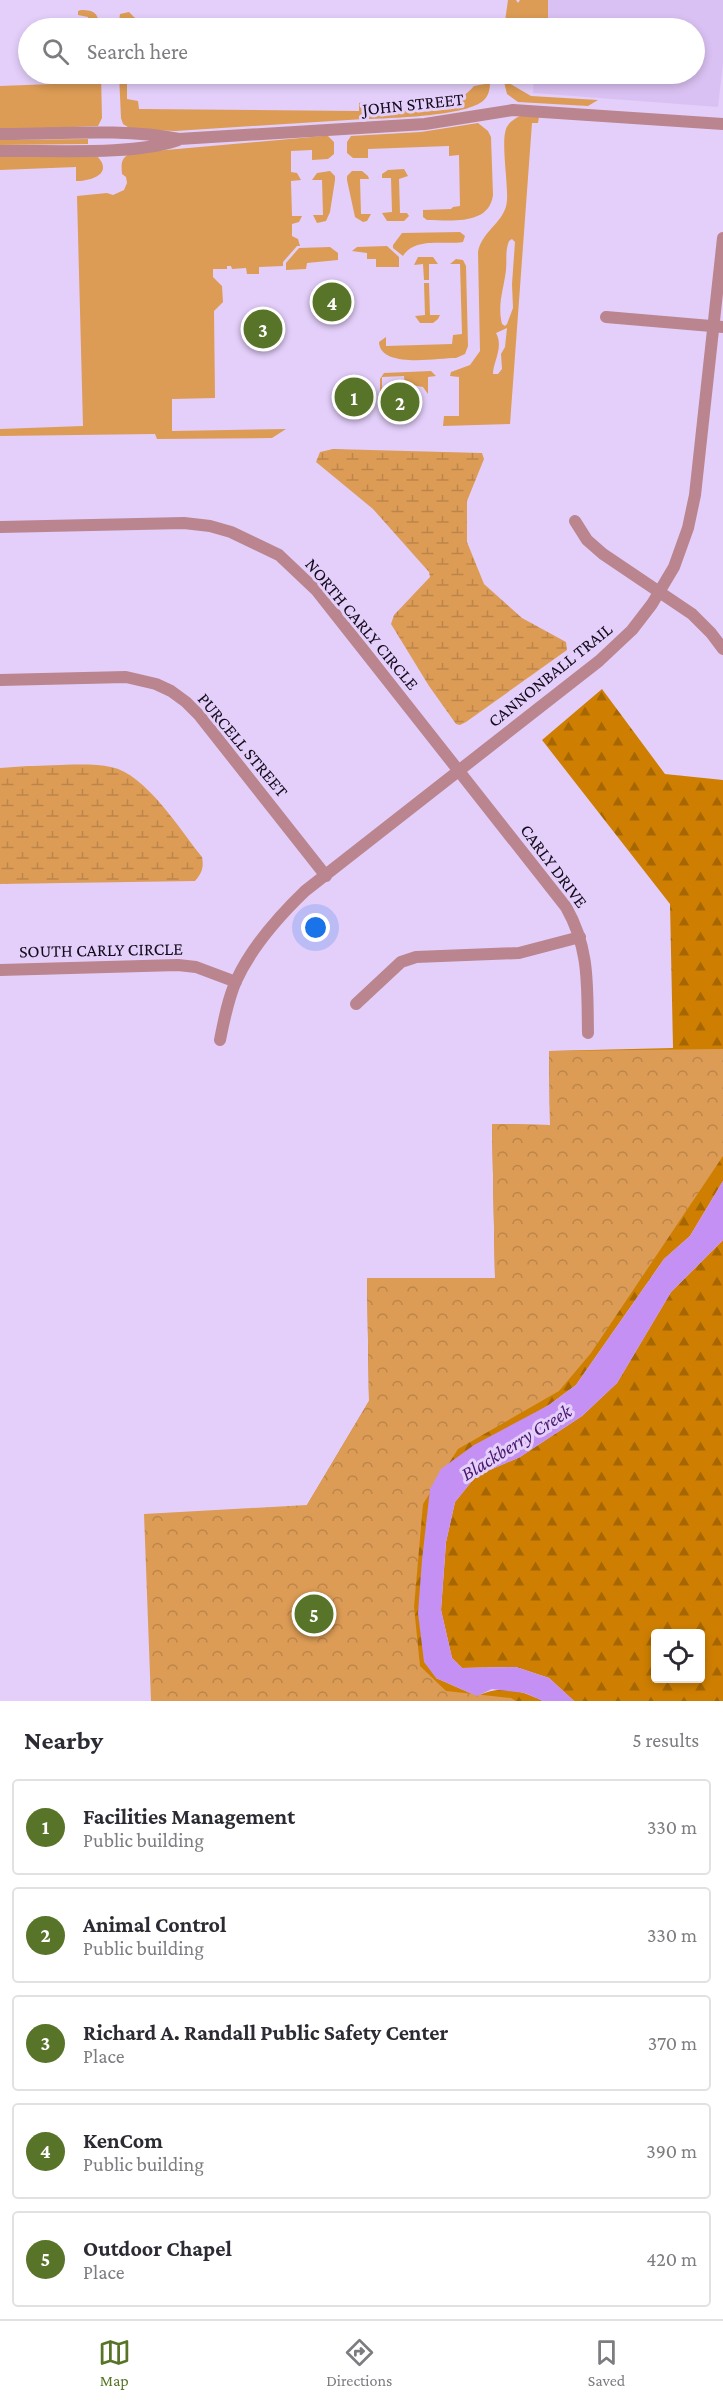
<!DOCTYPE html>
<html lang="en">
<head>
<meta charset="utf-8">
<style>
	:root { --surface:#fff; --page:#f7f7f7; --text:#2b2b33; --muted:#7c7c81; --line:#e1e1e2; --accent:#587428 }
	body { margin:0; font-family:"Crimson Pro",serif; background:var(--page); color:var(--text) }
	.controls { position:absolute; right:18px; bottom:18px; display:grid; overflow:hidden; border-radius:6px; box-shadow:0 3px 9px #0003 }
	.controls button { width:54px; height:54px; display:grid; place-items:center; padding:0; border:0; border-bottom:2px solid var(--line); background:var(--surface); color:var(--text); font:30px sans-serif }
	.you { position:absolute; left:316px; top:928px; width:21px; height:21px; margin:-15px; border:4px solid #fff; border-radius:50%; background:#1a73e8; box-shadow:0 0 0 9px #1a73e833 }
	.badge { display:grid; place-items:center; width:39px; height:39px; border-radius:50%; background:var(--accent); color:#fff; font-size:20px; font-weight:700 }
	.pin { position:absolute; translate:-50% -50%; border:3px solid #fff; box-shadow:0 2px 6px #0006 }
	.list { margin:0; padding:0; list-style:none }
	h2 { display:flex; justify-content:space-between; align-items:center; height:78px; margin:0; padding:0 24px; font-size:26px }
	h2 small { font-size:20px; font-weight:400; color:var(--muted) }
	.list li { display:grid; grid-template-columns:39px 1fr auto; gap:18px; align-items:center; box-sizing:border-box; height:96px; margin:0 12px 12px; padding:0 12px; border:2px solid var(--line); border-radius:6px }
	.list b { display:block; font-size:22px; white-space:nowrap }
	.list p { margin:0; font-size:20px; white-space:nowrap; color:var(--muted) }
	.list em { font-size:20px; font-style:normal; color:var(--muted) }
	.icon { flex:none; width:33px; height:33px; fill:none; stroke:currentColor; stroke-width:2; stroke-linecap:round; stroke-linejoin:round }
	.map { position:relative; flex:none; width:723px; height:1701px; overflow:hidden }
	.search { position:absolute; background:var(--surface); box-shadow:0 3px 9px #0003; left:18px; right:18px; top:18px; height:66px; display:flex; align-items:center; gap:15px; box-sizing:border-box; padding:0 21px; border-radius:33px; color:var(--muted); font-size:22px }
	.sheet { height:618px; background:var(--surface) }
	nav { display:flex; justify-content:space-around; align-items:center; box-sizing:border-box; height:84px; border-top:2px solid var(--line); background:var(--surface); font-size:16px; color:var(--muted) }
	nav a { display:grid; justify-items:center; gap:3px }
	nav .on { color:var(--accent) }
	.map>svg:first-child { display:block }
	.built { fill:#dac1f3 }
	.grass { fill:#dc9c55; fill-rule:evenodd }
	.forest { fill:url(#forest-firs); fill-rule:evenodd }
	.wetland { fill:url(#wetland-marsh) }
	.park { fill:url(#park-crowns) }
	.water { fill:#c490f3 }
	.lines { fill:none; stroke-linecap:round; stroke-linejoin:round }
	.minor { stroke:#ba858e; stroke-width:12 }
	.labels { text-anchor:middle; stroke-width:6; stroke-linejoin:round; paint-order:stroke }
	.street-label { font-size:18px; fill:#130b1a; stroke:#e4cffa }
	.water-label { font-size:20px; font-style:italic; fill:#49166d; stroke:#e4cffa }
</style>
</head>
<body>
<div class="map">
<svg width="723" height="1701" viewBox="0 0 723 1701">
	<defs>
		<pattern id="forest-firs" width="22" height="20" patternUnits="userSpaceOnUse" patternTransform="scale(1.5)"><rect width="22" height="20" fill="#ce7f01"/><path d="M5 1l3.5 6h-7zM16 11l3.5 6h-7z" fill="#a66602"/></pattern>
		<pattern id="wetland-marsh" width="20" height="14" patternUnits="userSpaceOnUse" patternTransform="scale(1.5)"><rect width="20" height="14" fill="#dc9c55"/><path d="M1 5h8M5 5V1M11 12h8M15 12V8" fill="none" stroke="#bc8549"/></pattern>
		<pattern id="park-crowns" width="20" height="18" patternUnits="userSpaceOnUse" patternTransform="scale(1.5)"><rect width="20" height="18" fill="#dc9c55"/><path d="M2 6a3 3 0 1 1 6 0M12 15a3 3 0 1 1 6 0" fill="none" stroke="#bc8549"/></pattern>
	</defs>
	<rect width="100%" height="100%" fill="#e4cffa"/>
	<path class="built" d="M 540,0 L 723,0 L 723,63 L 718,107 L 533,93 L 534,74 L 694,74 L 694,28 L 538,28 Z"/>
	<path class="grass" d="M 508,0 L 516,0 L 518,3 L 520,0 L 548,0 L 548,18 L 544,18 L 544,28 L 504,28 Z
		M 81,10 C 95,10 99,14 99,28 L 94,26 L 92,28 L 88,28 L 88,17 L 78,15 L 78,11 Z
		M 129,12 L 135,18 L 135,28 L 118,28 L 120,14 Z
		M 78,74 L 101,74 L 102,118 L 98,126 L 0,130 L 0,86 L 78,83 Z
		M 119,74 L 127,74 L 127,99 L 138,101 L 139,109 L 359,111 L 359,103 L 363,102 L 364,119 L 175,131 L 131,129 L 123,124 L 121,118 Z
		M 485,74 L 490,74 C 490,84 491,93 484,100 C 468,116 393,118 369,119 L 368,102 L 373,104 L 373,111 L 431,110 L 433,101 C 450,99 462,101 474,86 L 485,84 Z
		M 504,82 L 507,82 L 531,96 L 598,100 L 588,106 L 518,102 L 507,94 Z
		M 520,116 L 539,117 L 538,123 L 532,123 L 510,424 L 443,426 L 444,416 L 459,416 L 459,377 L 450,376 L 451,372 L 470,365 L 480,351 L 478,252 C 482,230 506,222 507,200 C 508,182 501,143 506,129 C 508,123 514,119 520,116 ZM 512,239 L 515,242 L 512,284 L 513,308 L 507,324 L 505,326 L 502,324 C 497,305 504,288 506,270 C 507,259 505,251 509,241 ZM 507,328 L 505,347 L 501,354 L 502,369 L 498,374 L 493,374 C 493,362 504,347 496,333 Z
		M 478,123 L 488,131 L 491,137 L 493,195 C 489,226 450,220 427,220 L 423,217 L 423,210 L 451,209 L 453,207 L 460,206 L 459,155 L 449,156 L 449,146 L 368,149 L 368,158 L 353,158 L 347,153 L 347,142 L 351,136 L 421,132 Z
		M 323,136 L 328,136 L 334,142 L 334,154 L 328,159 L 312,160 L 312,150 L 291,151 L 291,172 L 297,173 L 301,180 L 291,181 L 292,216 L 302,216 L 299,222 L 292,224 L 292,236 L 298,239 L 300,246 L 297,246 L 283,262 L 283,266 L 259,267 L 259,274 L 247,274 L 246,268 L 232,269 L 231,266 L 227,266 L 227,269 L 213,269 L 213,277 L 222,286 L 223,302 L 214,311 L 215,398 L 172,399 L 172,431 L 286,429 L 272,438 L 157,439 L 155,434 L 0,436 L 0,429 L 83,426 L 77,196 L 107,193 L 113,195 L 124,190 L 127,183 L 126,177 L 122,174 C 121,163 121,157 132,153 Z
		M 88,139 L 88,144 L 0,145 L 0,140 Z
		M 0,155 L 98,157 C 113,174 91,181 76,181 L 76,167 L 0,170 Z
		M 404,169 L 408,176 L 399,179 L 400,213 L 407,213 L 409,216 L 404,221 L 387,221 L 382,213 L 392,212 L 391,178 L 382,178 L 382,174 L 388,170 Z
		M 330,171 L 335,176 L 335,180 L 330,212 L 326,221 L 317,223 L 313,215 L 323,215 L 322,180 L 312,180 L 317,173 Z
		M 352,171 L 362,171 L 368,176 L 369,179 L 360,179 L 361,214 L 371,214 L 367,221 L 363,222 L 355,217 L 347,180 L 347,176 Z
		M 460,232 L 465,236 L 463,242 C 443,245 415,237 403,256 L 393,248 L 393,245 L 402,233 Z
		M 387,246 L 399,257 L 399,267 L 376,267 L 376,259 L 367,259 L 367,253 L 352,251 L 357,247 Z
		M 330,247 L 338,253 L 338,260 L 307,263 L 306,269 L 286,270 L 286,263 L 299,248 Z
		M 418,257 L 433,257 L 438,264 L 429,264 L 429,280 L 424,280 L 423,264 L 414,265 Z
		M 456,259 L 463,260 L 466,266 L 468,346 L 465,354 L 456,358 C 437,358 380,369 379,342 L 386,337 L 386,346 L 452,344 L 453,335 L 462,334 L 460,264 L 450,264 Z
		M 424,283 L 429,283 L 430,315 L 440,315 L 438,319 L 433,323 L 420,323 L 415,316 L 425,315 Z
		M 431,371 L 436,376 L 428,377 L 428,394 L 423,387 L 405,384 L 404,376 L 382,377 L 382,392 L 380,391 L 380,379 L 384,373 Z"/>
	<path class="forest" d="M 602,689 L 665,774 L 723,780 L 723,1181 L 690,1236 L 664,1259 L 576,1385 L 549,1405 L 441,1469 L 436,1678 L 477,1696 C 500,1685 521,1690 543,1701 L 337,1701 L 307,1505 L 369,1401 L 367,1278 L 495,1278 L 492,1124 L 550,1125 L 549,1051 L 673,1048 L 670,904 L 542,740 Z
		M 723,1240 L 723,1701 L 574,1701 L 549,1678 L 516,1667 L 462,1668 L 452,1658 L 441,1610 L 446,1542 L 455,1502 L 476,1476 L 520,1457 L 582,1416 L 617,1383 L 671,1292 ZM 656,1634 L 700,1634 L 700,1678 L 656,1678 Z"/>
	<path class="wetland" d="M 333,449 L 482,453 L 484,459 L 467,501 L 467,542 L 484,584 L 522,618 L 566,642 L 567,650 L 466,722 L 460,725 L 456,724 L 429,686 L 391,624 L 394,615 L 430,577 L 429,572 L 373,509 L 316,462 L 320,452 Z
		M 28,766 C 52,766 89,762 111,767 C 146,774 180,830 202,857 C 204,867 202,873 195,881 L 0,884 L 0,768 Z"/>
	<path class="park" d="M 723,1049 L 723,1156 L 591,1353 L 559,1391 L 458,1449 L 423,1504 L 414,1607 L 420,1666 L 446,1691 L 511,1698 L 516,1701 L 151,1701 L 144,1514 L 307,1505 L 369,1401 L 367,1278 L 495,1278 L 492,1124 L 550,1125 L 549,1051 Z"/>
	<path class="water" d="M 723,1181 L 723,1240 L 671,1292 L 617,1383 L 582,1416 L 520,1457 L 476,1476 L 455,1502 L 446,1542 L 441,1610 L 452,1658 L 462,1668 L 516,1667 L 549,1678 L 574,1701 L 543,1701 L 525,1693 L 492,1689 L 477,1696 L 436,1678 L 424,1662 L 418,1613 L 422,1560 L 430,1489 L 441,1469 L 474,1445 L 549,1405 L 576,1385 L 664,1259 L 690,1236 Z"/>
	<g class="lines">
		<path class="minor" d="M 0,134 C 59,134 121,128 179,139 L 425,124 L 513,110 L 723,124
			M 0,151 C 50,150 133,156 178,140
			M 606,317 L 723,327
			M 575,521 L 587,540 L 603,554 L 692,614 L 711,633 L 723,649
			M 0,527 L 184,523 L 210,526 L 231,532 L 279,555 L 317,591 L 566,907 C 590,949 587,986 588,1033
			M 0,680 L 126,677 L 156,684 L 171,691 L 186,702 L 199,715 L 326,876
			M 0,970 L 178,965 L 196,967 L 236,982
			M 356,1004 L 401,962 L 416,957 L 519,953 L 580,937
			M 220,1040 C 224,1020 228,999 236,981 C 252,946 278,917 305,891 L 599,661 L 632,630 L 652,604 L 674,567 L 688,528 L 695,495 L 723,238"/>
	</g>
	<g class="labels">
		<g class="street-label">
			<text transform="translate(413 104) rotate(-6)" y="6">JOHN STREET</text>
			<text transform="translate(362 624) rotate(50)" y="6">NORTH CARLY CIRCLE</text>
			<text transform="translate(550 675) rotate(-39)" y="6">CANNONBALL TRAIL</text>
			<text transform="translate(243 745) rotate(50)" y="6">PURCELL STREET</text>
			<text transform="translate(554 866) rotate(53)" y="6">CARLY DRIVE</text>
			<text transform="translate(101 950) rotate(-1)" y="6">SOUTH CARLY CIRCLE</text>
		</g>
		<g class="water-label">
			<text transform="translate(516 1442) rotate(-32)" y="7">Blackberry Creek</text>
		</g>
	</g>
</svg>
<div class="controls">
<button><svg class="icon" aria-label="locate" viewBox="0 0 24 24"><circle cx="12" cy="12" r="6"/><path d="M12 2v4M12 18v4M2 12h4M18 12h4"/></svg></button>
</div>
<div class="you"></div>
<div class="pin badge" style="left:354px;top:397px">1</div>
<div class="pin badge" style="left:400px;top:402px">2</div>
<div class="pin badge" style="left:263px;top:329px">3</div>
<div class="pin badge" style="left:332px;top:302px">4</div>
<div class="pin badge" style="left:314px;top:1614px">5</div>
<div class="search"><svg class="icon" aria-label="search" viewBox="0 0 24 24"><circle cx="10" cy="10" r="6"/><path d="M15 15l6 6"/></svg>Search here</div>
</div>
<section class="sheet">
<h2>Nearby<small>5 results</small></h2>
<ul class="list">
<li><span class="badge">1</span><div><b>Facilities Management</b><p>Public building</p></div><em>330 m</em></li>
<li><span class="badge">2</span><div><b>Animal Control</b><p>Public building</p></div><em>330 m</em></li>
<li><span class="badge">3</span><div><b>Richard A. Randall Public Safety Center</b><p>Place</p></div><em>370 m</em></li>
<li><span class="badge">4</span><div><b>KenCom</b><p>Public building</p></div><em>390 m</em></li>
<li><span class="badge">5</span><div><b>Outdoor Chapel</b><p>Place</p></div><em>420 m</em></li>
</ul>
</section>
<nav>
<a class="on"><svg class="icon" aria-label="map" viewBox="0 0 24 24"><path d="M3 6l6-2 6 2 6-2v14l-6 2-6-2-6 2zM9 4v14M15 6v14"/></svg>Map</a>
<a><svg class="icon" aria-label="directions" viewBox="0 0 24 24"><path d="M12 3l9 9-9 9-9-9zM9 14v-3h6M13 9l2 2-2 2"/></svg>Directions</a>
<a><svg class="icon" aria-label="saved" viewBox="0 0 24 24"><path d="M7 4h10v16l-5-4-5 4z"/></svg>Saved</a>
</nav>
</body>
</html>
